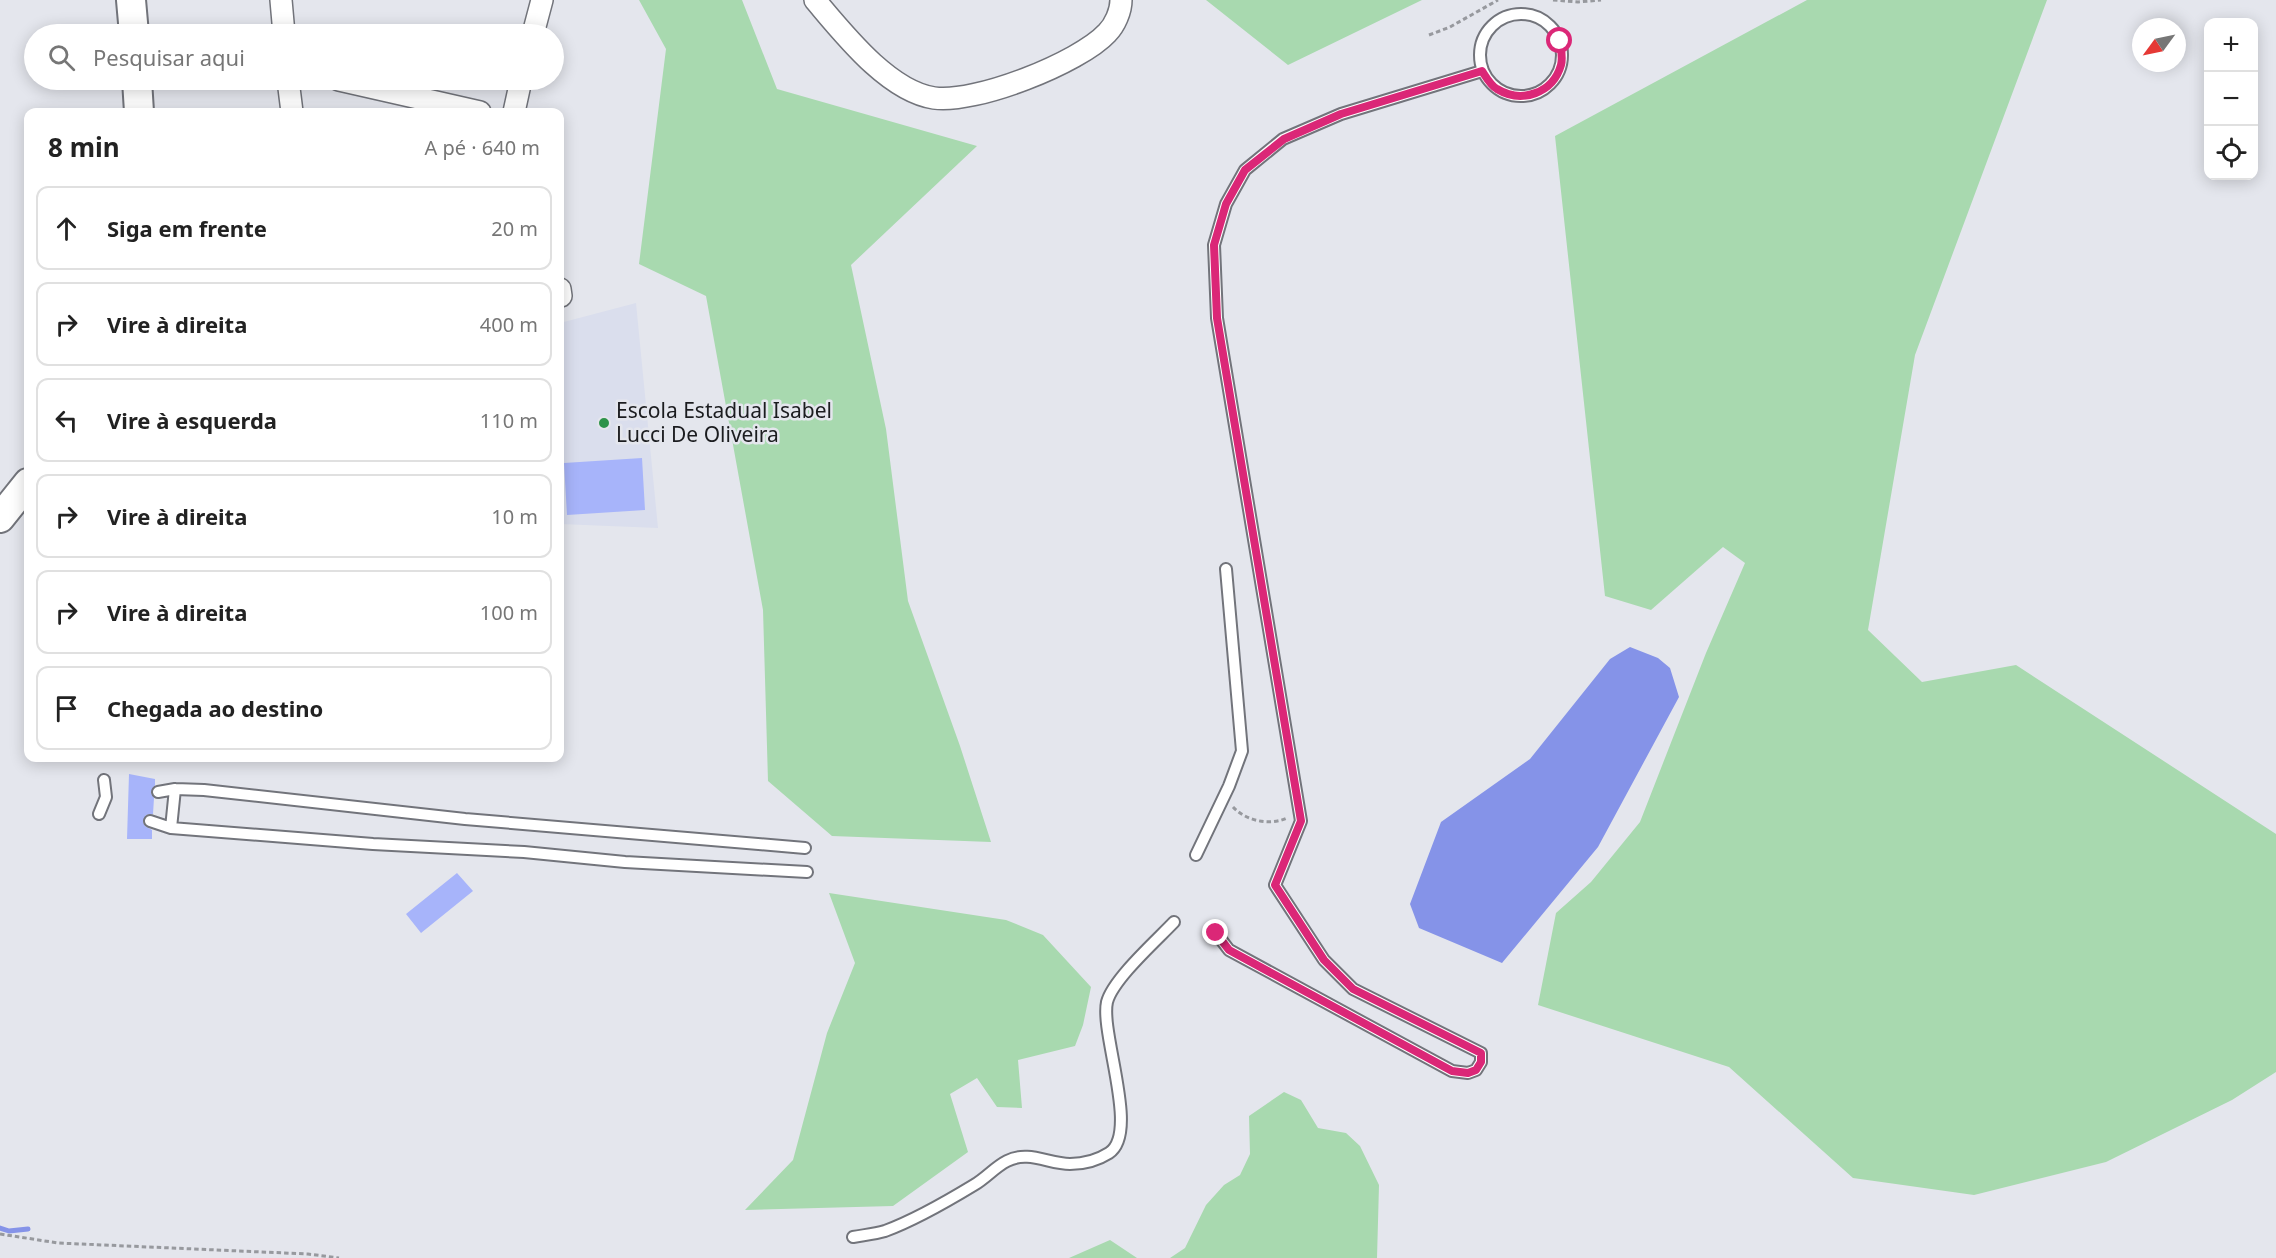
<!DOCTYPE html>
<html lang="pt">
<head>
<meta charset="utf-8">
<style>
	:root { --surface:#fff; --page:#f6f6f6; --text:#222; --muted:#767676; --line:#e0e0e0 }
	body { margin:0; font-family:"Noto Sans",sans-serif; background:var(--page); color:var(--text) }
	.controls { position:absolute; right:18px; top:18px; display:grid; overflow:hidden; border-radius:12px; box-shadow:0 3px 15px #0003 }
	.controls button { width:54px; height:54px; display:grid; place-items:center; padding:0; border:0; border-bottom:2px solid var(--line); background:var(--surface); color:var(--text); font:30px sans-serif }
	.compass { position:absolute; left:2132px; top:18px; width:54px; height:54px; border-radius:50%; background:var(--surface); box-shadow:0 3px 15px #0003; rotate:237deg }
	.stop { position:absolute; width:18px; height:18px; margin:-14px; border:4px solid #db2777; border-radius:50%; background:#fff }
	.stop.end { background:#db2777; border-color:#fff; box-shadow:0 2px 6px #0008 }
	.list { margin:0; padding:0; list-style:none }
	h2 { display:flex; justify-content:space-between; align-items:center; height:78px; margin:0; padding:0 24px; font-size:26px }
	h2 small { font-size:20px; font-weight:400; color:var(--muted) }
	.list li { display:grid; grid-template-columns:39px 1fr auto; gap:18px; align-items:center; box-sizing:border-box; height:84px; margin:0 12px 12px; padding:0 12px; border:2px solid var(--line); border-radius:12px }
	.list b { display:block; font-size:22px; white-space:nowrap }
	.list em { font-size:20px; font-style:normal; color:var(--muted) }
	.icon { flex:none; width:33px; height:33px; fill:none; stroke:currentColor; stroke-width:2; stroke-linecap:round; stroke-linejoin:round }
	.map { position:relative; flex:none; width:2276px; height:1258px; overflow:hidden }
	.search { position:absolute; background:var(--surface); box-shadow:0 3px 15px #0003; left:24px; top:24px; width:540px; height:66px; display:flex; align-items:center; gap:15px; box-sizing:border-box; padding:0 21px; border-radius:33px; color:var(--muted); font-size:22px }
	.panel { position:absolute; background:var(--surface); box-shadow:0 3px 15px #0003; left:24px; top:108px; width:540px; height:654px; border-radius:12px }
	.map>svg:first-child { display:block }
	.built { fill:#dadeed }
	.green { fill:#a8d9af }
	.water { fill:#8593e8 }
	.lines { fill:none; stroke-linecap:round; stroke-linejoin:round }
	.stream { stroke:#8593e8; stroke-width:5 }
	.building { fill:#a7b4fa }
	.lane-casing { stroke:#72747b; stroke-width:14 }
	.street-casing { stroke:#72747b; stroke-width:24 }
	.secondary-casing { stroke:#72747b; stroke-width:32 }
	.path { stroke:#97999e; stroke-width:3; stroke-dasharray:4.5 3; stroke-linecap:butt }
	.lane { stroke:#fff; stroke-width:10 }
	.street { stroke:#fff; stroke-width:21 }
	.secondary { stroke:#fff; stroke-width:28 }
	.route { stroke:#db2777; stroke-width:8 }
	.poi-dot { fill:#2d9349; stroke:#e4e6ed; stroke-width:2 }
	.labels { text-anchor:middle; stroke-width:5; stroke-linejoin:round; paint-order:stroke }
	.poi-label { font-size:21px; fill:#1b1c1f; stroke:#e4e6ed; text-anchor:start }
</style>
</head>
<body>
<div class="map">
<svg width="2276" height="1258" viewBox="0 0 2276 1258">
	<rect width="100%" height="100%" fill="#e4e6ed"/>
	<path class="built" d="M 636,303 L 658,528 L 560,524 L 560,323 Z"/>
	<path class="green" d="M 639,0 L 742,0 L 777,89 L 977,146 L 851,265 L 886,429 L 908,601 L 960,746 L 991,842 L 832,836 L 768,781 L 763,610 L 706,296 L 639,264 L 666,49 Z
		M 1206,0 L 1422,0 L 1288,65 Z
		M 1807,0 L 2047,0 L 1915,355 L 1868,630 L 1922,682 L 2016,665 L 2276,834 L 2276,1072 L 2232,1100 L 2106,1162 L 1974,1195 L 1853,1178 L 1729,1067 L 1538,1005 L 1556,913 L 1591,882 L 1640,822 L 1706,653 L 1745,563 L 1723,547 L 1651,610 L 1605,596 L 1555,136 Z
		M 829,893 L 1006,920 L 1043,935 L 1091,987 L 1083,1025 L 1075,1046 L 1018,1060 L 1022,1108 L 997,1107 L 977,1078 L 950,1094 L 968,1152 L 893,1206 L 745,1210 L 793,1160 L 827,1033 L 855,963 Z
		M 1284,1092 L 1301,1100 L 1318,1128 L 1346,1133 L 1360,1146 L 1379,1185 L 1377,1258 L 1170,1258 L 1185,1248 L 1206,1205 L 1224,1185 L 1240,1175 L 1250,1154 L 1249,1116 Z
		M 1110,1240 L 1137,1258 L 1069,1258 Z"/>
	<path class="water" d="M 1630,647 L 1658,658 L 1670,668 L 1679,697 L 1598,847 L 1502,963 L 1419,928 L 1410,904 L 1441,822 L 1530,759 L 1610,659 Z"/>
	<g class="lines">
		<path class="stream" d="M 0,1228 L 9,1231 L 28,1229"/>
	</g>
	<path class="building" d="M 642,458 L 645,510 L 567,515 L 564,463 Z
		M 129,774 L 155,779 L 155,785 L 151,793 L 154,798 L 153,814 L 146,815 L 143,822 L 145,826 L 152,830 L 152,839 L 127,839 Z
		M 457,873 L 473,891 L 421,933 L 406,914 Z"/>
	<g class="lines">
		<defs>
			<path id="lane" d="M1480 55a41 41 0 1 1 82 0a41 41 0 1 1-82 0Z
				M 158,792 L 175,789 L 204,790 L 465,819 L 805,848
				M 99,814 L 106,797 L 104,780
				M 150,821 L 171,828 L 373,844 L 524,852 L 625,862 L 807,872
				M 171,828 L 175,789
				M 1196,855 L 1229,786 L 1242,751 L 1226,569
				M 1216,933 L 1229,950 L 1452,1071 L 1468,1073 L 1476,1070 L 1481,1062 L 1481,1053 L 1353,989 L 1324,960 L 1275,885 L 1301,821 L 1217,318 L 1214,245 L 1226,204 L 1245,170 L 1283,139 L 1341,114 L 1482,71
				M 853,1237 C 864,1235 875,1234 885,1231 C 915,1220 946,1202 974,1185 C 986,1178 995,1167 1007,1161 C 1028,1150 1049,1164 1070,1164 C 1083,1164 1098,1160 1109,1153 C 1140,1133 1100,1034 1107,1002 C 1113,979 1157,940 1174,922"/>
			<path id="street" d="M 281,0 L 284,34
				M 815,0 C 843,33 888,91 934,98 C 975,104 1079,63 1107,33 C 1115,25 1121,11 1121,0
				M 533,34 L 542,0
				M 288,80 L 292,112
				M 339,80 L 480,112
				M 514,112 L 521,80
				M 560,289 L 561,296"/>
			<path id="secondary" d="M 131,0 L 134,34
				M 137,80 L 139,112
				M 0,518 L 28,483"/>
		</defs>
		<use href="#lane" class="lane-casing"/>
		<use href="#street" class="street-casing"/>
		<use href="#secondary" class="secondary-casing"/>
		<path class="path" d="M 1553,0 L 1578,2 L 1601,0
			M 1429,35 L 1450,27 L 1498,0
			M 1233,807 C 1246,821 1270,826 1287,818
			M 0,1234 L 58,1243 L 308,1254 L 339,1258"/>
		<use href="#lane" class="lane"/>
		<use href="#street" class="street"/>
		<use href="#secondary" class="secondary"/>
	</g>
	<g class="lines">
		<path class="route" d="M 1216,933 L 1229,950 L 1452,1071 L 1468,1073 L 1476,1070 L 1481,1062 L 1481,1053 L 1353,989 L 1324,960 L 1275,885 L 1301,821 L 1217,318 L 1214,245 L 1226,204 L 1245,170 L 1284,139 L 1341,114 L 1482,71 C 1486,77 1491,86 1497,89 C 1522,104 1553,93 1561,65 C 1563,58 1561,49 1560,41"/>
	</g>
	<circle class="poi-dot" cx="604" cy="423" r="6"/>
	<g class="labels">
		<g class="poi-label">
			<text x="616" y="418">Escola Estadual Isabel<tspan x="616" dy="24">Lucci De Oliveira</tspan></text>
		</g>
	</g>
</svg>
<div class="controls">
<button>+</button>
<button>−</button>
<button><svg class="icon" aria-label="locate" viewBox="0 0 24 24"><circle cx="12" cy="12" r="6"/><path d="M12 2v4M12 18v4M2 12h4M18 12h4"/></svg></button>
</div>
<svg class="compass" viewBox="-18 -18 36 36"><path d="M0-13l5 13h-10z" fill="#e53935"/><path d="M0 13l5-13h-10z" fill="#767676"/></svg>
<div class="stop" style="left:1560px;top:41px"></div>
<div class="stop end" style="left:1216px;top:933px"></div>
<div class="search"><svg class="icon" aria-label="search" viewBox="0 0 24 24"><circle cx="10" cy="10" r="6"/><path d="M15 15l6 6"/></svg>Pesquisar aqui</div>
<section class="panel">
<h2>8 min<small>A pé · 640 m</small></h2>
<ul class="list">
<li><svg class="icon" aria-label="ahead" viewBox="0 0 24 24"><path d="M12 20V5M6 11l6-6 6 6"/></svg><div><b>Siga em frente</b></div><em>20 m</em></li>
<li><svg class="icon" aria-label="right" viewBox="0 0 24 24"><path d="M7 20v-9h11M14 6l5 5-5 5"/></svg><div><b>Vire à direita</b></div><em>400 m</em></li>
<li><svg class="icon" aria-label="left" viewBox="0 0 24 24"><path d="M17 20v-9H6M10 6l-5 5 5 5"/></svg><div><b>Vire à esquerda</b></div><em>110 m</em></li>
<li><svg class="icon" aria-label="right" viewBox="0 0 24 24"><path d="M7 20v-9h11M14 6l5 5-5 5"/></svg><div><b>Vire à direita</b></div><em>10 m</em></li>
<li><svg class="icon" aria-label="right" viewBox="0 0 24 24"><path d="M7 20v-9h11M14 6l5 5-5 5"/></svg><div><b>Vire à direita</b></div><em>100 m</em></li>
<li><svg class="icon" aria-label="arrive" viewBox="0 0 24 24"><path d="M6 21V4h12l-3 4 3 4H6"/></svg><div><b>Chegada ao destino</b></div></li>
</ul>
</section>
</div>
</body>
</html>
